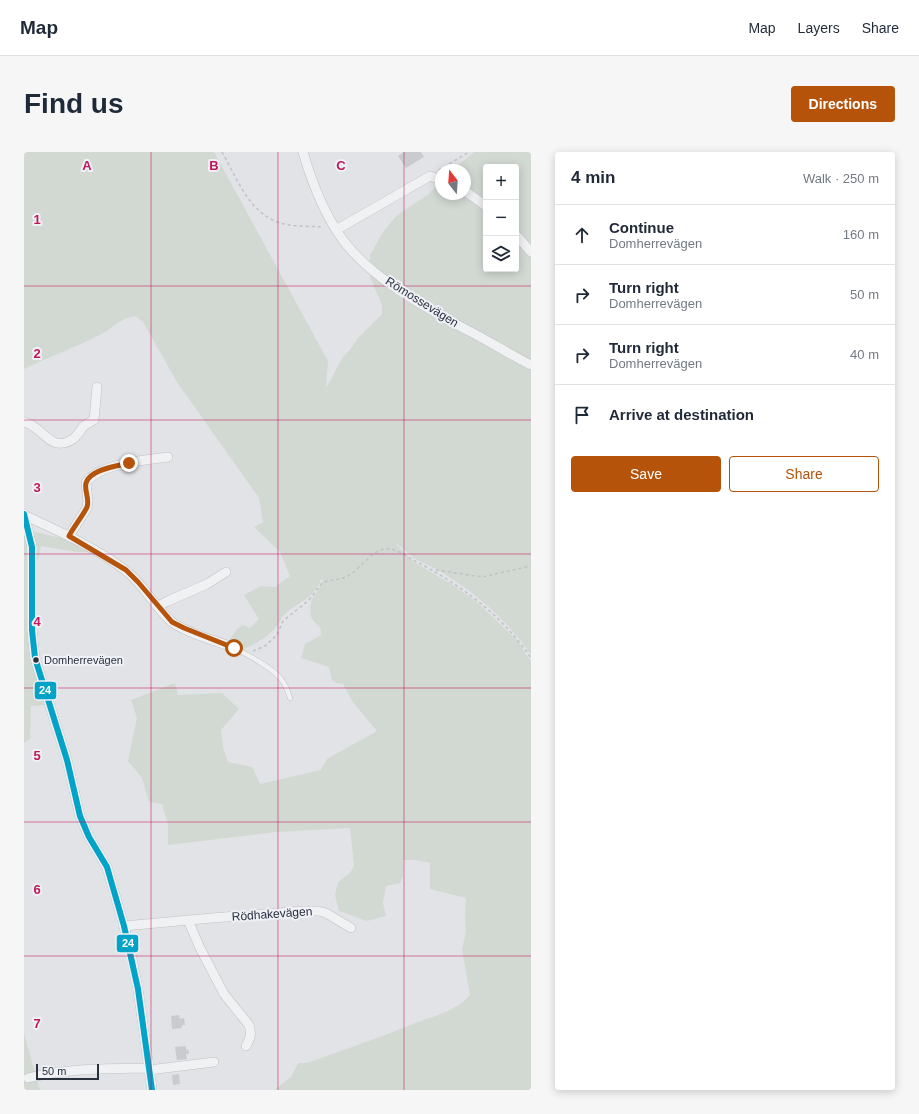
<!DOCTYPE html>
<html lang="en">
<head>
<meta charset="utf-8">
<style>
	:root { --surface:#fff; --page:#f6f6f7; --text:#1f2937; --muted:#747a83; --line:#e0e1e3; --accent:#b45309 }
	body { margin:0; font-family:Helvetica,sans-serif; background:var(--page); color:var(--text) }
	.controls { position:absolute; right:12px; top:12px; display:grid; overflow:hidden; border-radius:4px; box-shadow:0 2px 10px #0003 }
	.controls button { width:36px; height:36px; display:grid; place-items:center; padding:0; border:0; border-bottom:1px solid var(--line); background:var(--surface); color:var(--text); font:20px sans-serif }
	.compass { position:absolute; left:411px; top:12px; width:36px; height:36px; border-radius:50%; background:var(--surface); box-shadow:0 2px 10px #0003; rotate:343deg }
	.scale { position:absolute; left:12px; bottom:10px; width:63px; box-sizing:border-box; padding-left:4px; border:2px solid #29303e; border-top:0; font-size:11px; line-height:14px; white-space:nowrap; color:#29303e; -webkit-text-stroke:3px #eff1f6; paint-order:stroke }
	.stop { position:absolute; width:12px; height:12px; margin:-9px; border:3px solid #b45309; border-radius:50%; background:#fff }
	.stop.end { background:#b45309; border-color:#fff; box-shadow:0 1px 4px #0008 }
	.list { margin:0; padding:0; list-style:none }
	h2 { display:flex; justify-content:space-between; align-items:center; height:52px; margin:0; padding:0 16px; font-size:17px }
	h2 small { font-size:13px; font-weight:400; color:var(--muted) }
	.list li { display:grid; grid-template-columns:26px 1fr auto; gap:12px; align-items:center; box-sizing:border-box; height:60px; padding:0 16px; border-top:1px solid var(--line) }
	.list b { display:block; font-size:15px; white-space:nowrap }
	.list p { margin:0; font-size:13px; white-space:nowrap; color:var(--muted) }
	.list em { font-size:13px; font-style:normal; color:var(--muted) }
	.actions { display:flex; gap:8px; padding:12px 16px }
	.actions a { flex:1; padding:9px 0; border:1px solid var(--accent); border-radius:4px; text-align:center; font-size:14px; color:var(--accent) }
	.actions .main { background:var(--accent); color:#fff }
	.icon { flex:none; width:22px; height:22px; fill:none; stroke:currentColor; stroke-width:2; stroke-linecap:round; stroke-linejoin:round }
	.map { position:relative; flex:none; width:507px; height:938px; overflow:hidden; border-radius:4px }
	header { display:flex; align-items:center; gap:24px; box-sizing:border-box; height:56px; padding:0 20px; background:var(--surface); border-bottom:1px solid var(--line) }
	header strong { font-size:19px }
	nav { display:flex; gap:22px; margin-inline-start:auto; font-size:14px }
	.intro { display:flex; align-items:center; justify-content:space-between; box-sizing:border-box; height:96px; padding:0 24px }
	h1 { margin:0; font-size:28px }
	.button { padding:10px 18px; border-radius:4px; background:var(--accent); color:#fff; font-size:14px; font-weight:700 }
	main { display:flex; gap:24px; padding:0 24px }
	aside { flex:1; background:var(--surface); border-radius:4px; box-shadow:0 2px 10px #0003 }
	.map>svg:first-child { display:block }
	.green { fill:#d2d9d2; fill-rule:evenodd }
	.building { fill:#cacbce }
	.lines { fill:none; stroke-linecap:round; stroke-linejoin:round }
	.service-casing { stroke:#c0c1c4; stroke-width:5.5 }
	.minor-casing { stroke:#c0c1c4; stroke-width:10 }
	.path { stroke:#c0c1c6; stroke-width:1.5; stroke-dasharray:3 3; stroke-linecap:butt }
	.service { stroke:#f0f1f3; stroke-width:4.5 }
	.minor { stroke:#f0f1f3; stroke-width:9 }
	.bus-1-casing { stroke:#eff1f6; stroke-width:9 }
	.bus-1 { stroke:#02a3c7; stroke-width:6 }
	.route { stroke:#b45309; stroke-width:5 }
	.grid { fill:none; stroke:#c2185b; stroke-width:1; stroke-opacity:0.55 }
	.bus-dot { fill:#29303e; stroke:#eff1f6; stroke-width:1.5 }
	.labels { text-anchor:middle; stroke-width:4; stroke-linejoin:round; paint-order:stroke }
	.bus-label { font-size:11px; fill:#29303e; stroke:#eff1f6; text-anchor:start }
	.street-label { font-size:12px; fill:#29303e; stroke:#eff1f6 }
	.grid-label { font-size:13px; text-anchor:middle; font-weight:bold; fill:#c2185b; stroke:#eff1f6; stroke-width:4; stroke-linejoin:round; paint-order:stroke }
	.line-badge { stroke:#eff1f6; stroke-width:1.5 }
	.badge-label { font-size:11px; text-anchor:middle; font-weight:bold; fill:#fff }
</style>
</head>
<body>
<header>
<strong>Map</strong>
<nav><a>Map</a><a>Layers</a><a>Share</a></nav>
</header>
<div class="intro"><h1>Find us</h1><a class="button">Directions</a></div>
<main>
<div class="map">
<svg width="507" height="938" viewBox="0 0 507 938">
	<rect width="100%" height="100%" fill="#e2e3e6"/>
	<path class="green" d="M 0,0 L 190,0 L 304,209 L 302,236 L 319,205 L 328,195 L 334,186 L 358,162 L 358,153 L 346,125 L 346,103 L 359,80 L 373,63 L 405,42 L 417,29 L 417,42 L 441,42 L 441,18 L 428,18 L 450,0 L 507,0 L 507,503 C 483,467 449,439 412,417 C 406,414 399,411 393,408 C 385,403 379,395 371,391 L 390,410 L 429,433 L 452,449 L 494,489 L 507,510 L 507,938 L 250,938 L 267,925 L 274,911 L 283,911 C 319,898 354,886 389,872 C 407,865 433,859 446,843 L 438,797 L 442,780 L 441,764 L 442,746 L 406,737 L 406,711 L 391,708 L 379,708 L 379,724 L 376,731 L 362,734 L 359,751 L 362,764 L 343,769 L 315,759 L 311,743 L 314,730 L 326,721 L 330,714 L 326,676 L 252,680 L 144,693 L 144,672 L 138,652 L 125,650 L 118,626 L 104,609 L 113,566 L 107,548 L 151,531 L 154,543 L 198,541 L 215,557 L 197,578 L 199,595 L 204,610 L 228,615 L 236,632 L 297,618 L 303,607 L 353,579 L 328,549 L 319,532 L 312,531 L 308,528 L 305,515 L 277,506 L 281,492 L 297,483 C 298,473 293,474 288,467 C 286,463 286,455 287,451 C 288,443 297,437 299,428 L 297,427 C 291,447 273,450 260,463 C 256,467 255,473 251,476 C 242,487 230,492 218,498 L 203,491 L 214,476 L 219,473 L 226,476 L 235,467 L 220,443 L 237,434 L 251,435 L 266,424 L 256,400 L 230,375 L 239,370 L 235,346 L 153,230 L 119,170 L 111,164 C 94,167 90,176 76,183 C 51,195 25,205 0,217 ZM 462,15 L 492,15 L 492,117 L 462,117 Z
		M 0,372 L 1,375 L 11,380 L 46,388 L 66,400 L 53,400 L 17,394 L 12,414 L 9,473 L 20,553 L 7,554 L 6,587 L 0,591 Z
		M 0,881 L 16,938 L 0,938 Z"/>
	<path class="building" d="M 380,0 L 397,0 L 400,5 L 382,16 L 374,4 Z
		M 155,863 L 156,867 L 160,866 L 161,873 L 158,873 L 158,876 L 148,877 L 147,864 Z
		M 162,894 L 162,898 L 164,897 L 165,902 L 162,902 L 163,907 L 153,908 L 151,895 Z
		M 155,922 L 156,932 L 149,933 L 148,923 Z"/>
	<g class="lines">
		<defs>
			<path id="service" d="M 210,496 C 224,503 246,514 257,527 C 262,533 264,539 266,546"/>
			<path id="minor" d="M 279,0 C 288,31 300,62 319,88 C 348,127 401,155 443,178 C 465,189 485,202 507,213
				M 441,39 L 462,54
				M 312,78 L 406,24 L 417,28
				M 492,83 L 507,100
				M 0,270 C 19,274 26,302 49,287 C 53,284 56,279 59,275 C 62,272 66,270 70,268 L 73,235
				M 0,362 L 8,395 L 8,478 L 11,506 L 43,608 L 56,664 L 65,685 L 83,715 L 100,774 L 107,802 L 114,837 L 128,938
				M 0,363 C 34,379 71,395 101,418 C 120,432 130,455 148,470 C 164,482 191,488 210,496
				M 45,384 L 63,356 L 64,349 L 62,331 C 73,312 122,308 144,305
				M 134,454 L 144,449 L 183,432 L 202,420
				M 164,768 L 176,796 L 200,842 L 225,873 C 228,882 226,887 222,894
				M 100,774 L 188,766 L 279,759 L 294,759 L 302,761 L 327,776
				M 125,918 L 190,910
				M 4,926 C 43,916 84,917 125,916"/>
		</defs>
		<use href="#service" class="service-casing"/>
		<use href="#minor" class="minor-casing"/>
		<path class="path" d="M 198,0 C 214,28 226,64 260,72 C 272,75 287,74 299,75
			M 415,18 L 445,0
			M 412,418 L 458,425 L 507,414
			M 229,499 L 241,494 L 253,483 L 259,469 L 285,448 L 298,431 C 307,427 317,429 327,422 C 337,415 349,398 361,397 C 372,396 382,404 391,409 C 437,433 478,463 507,506"/>
		<use href="#service" class="service"/>
		<use href="#minor" class="minor"/>
		<defs>
			<path id="bus-1" d="M 0,362 L 8,395 L 8,478 L 11,506 L 43,608 L 56,664 L 65,685 L 83,715 L 100,774 L 114,837 L 128,938"/>
		</defs>
		<use href="#bus-1" class="bus-1-casing"/>
		<use href="#bus-1" class="bus-1"/>
	</g>
	<g class="lines">
		<path class="route" d="M 105,311 C 94,314 66,317 62,331 C 60,339 66,347 63,355 C 60,362 49,376 45,384 L 102,418 L 114,430 L 148,470 L 160,476 L 210,496"/>
	</g>
	<path class="grid" d="M 127,0 L 127,938M 254,0 L 254,938M 380,0 L 380,938M 0,134 L 507,134M 0,268 L 507,268M 0,402 L 507,402M 0,536 L 507,536M 0,670 L 507,670M 0,804 L 507,804"/>
	<circle class="bus-dot" cx="12" cy="508" r="3.5"/>
	<g class="labels">
		<g class="bus-label">
			<text x="20" y="512">Domherrevägen</text>
		</g>
		<g class="street-label">
			<text transform="translate(398 150) rotate(32)" y="4">Römossevägen</text>
			<text transform="translate(248 762) rotate(-4)" y="4">Rödhakevägen</text>
		</g>
	</g>
	<g class="grid-label">
		<text x="63" y="18">A</text>
		<text x="190" y="18">B</text>
		<text x="317" y="18">C</text>
		<text x="13" y="72">1</text>
		<text x="13" y="206">2</text>
		<text x="13" y="340">3</text>
		<text x="13" y="474">4</text>
		<text x="13" y="608">5</text>
		<text x="13" y="742">6</text>
		<text x="13" y="876">7</text>
	</g>
	<g class="line-badge">
		<rect x="10" y="529" width="23" height="19" rx="4" fill="#02a3c7"/>
		<rect x="92" y="782" width="23" height="19" rx="4" fill="#02a3c7"/>
	</g>
	<g class="badge-label">
		<text x="21" y="542">24</text>
		<text x="104" y="795">24</text>
	</g>
</svg>
<div class="controls">
<button>+</button>
<button>−</button>
<button><svg class="icon" aria-label="layers" viewBox="0 0 24 24"><path d="M12 4l9 5-9 5-9-5zM3 14l9 5 9-5"/></svg></button>
</div>
<svg class="compass" viewBox="-18 -18 36 36"><path d="M0-13l5 13h-10z" fill="#e53935"/><path d="M0 13l5-13h-10z" fill="#747a83"/></svg>
<div class="scale">50 m</div>
<div class="stop" style="left:210px;top:496px"></div>
<div class="stop end" style="left:105px;top:311px"></div>
</div>
<aside>
<h2>4 min<small>Walk · 250 m</small></h2>
<ul class="list">
<li><svg class="icon" aria-label="ahead" viewBox="0 0 24 24"><path d="M12 20V5M6 11l6-6 6 6"/></svg><div><b>Continue</b><p>Domherrevägen</p></div><em>160 m</em></li>
<li><svg class="icon" aria-label="right" viewBox="0 0 24 24"><path d="M7 20v-9h11M14 6l5 5-5 5"/></svg><div><b>Turn right</b><p>Domherrevägen</p></div><em>50 m</em></li>
<li><svg class="icon" aria-label="right" viewBox="0 0 24 24"><path d="M7 20v-9h11M14 6l5 5-5 5"/></svg><div><b>Turn right</b><p>Domherrevägen</p></div><em>40 m</em></li>
<li><svg class="icon" aria-label="arrive" viewBox="0 0 24 24"><path d="M6 21V4h12l-3 4 3 4H6"/></svg><div><b>Arrive at destination</b></div></li>
</ul>
<div class="actions"><a class="main">Save</a><a>Share</a></div>
</aside>
</main>
</body>
</html>
